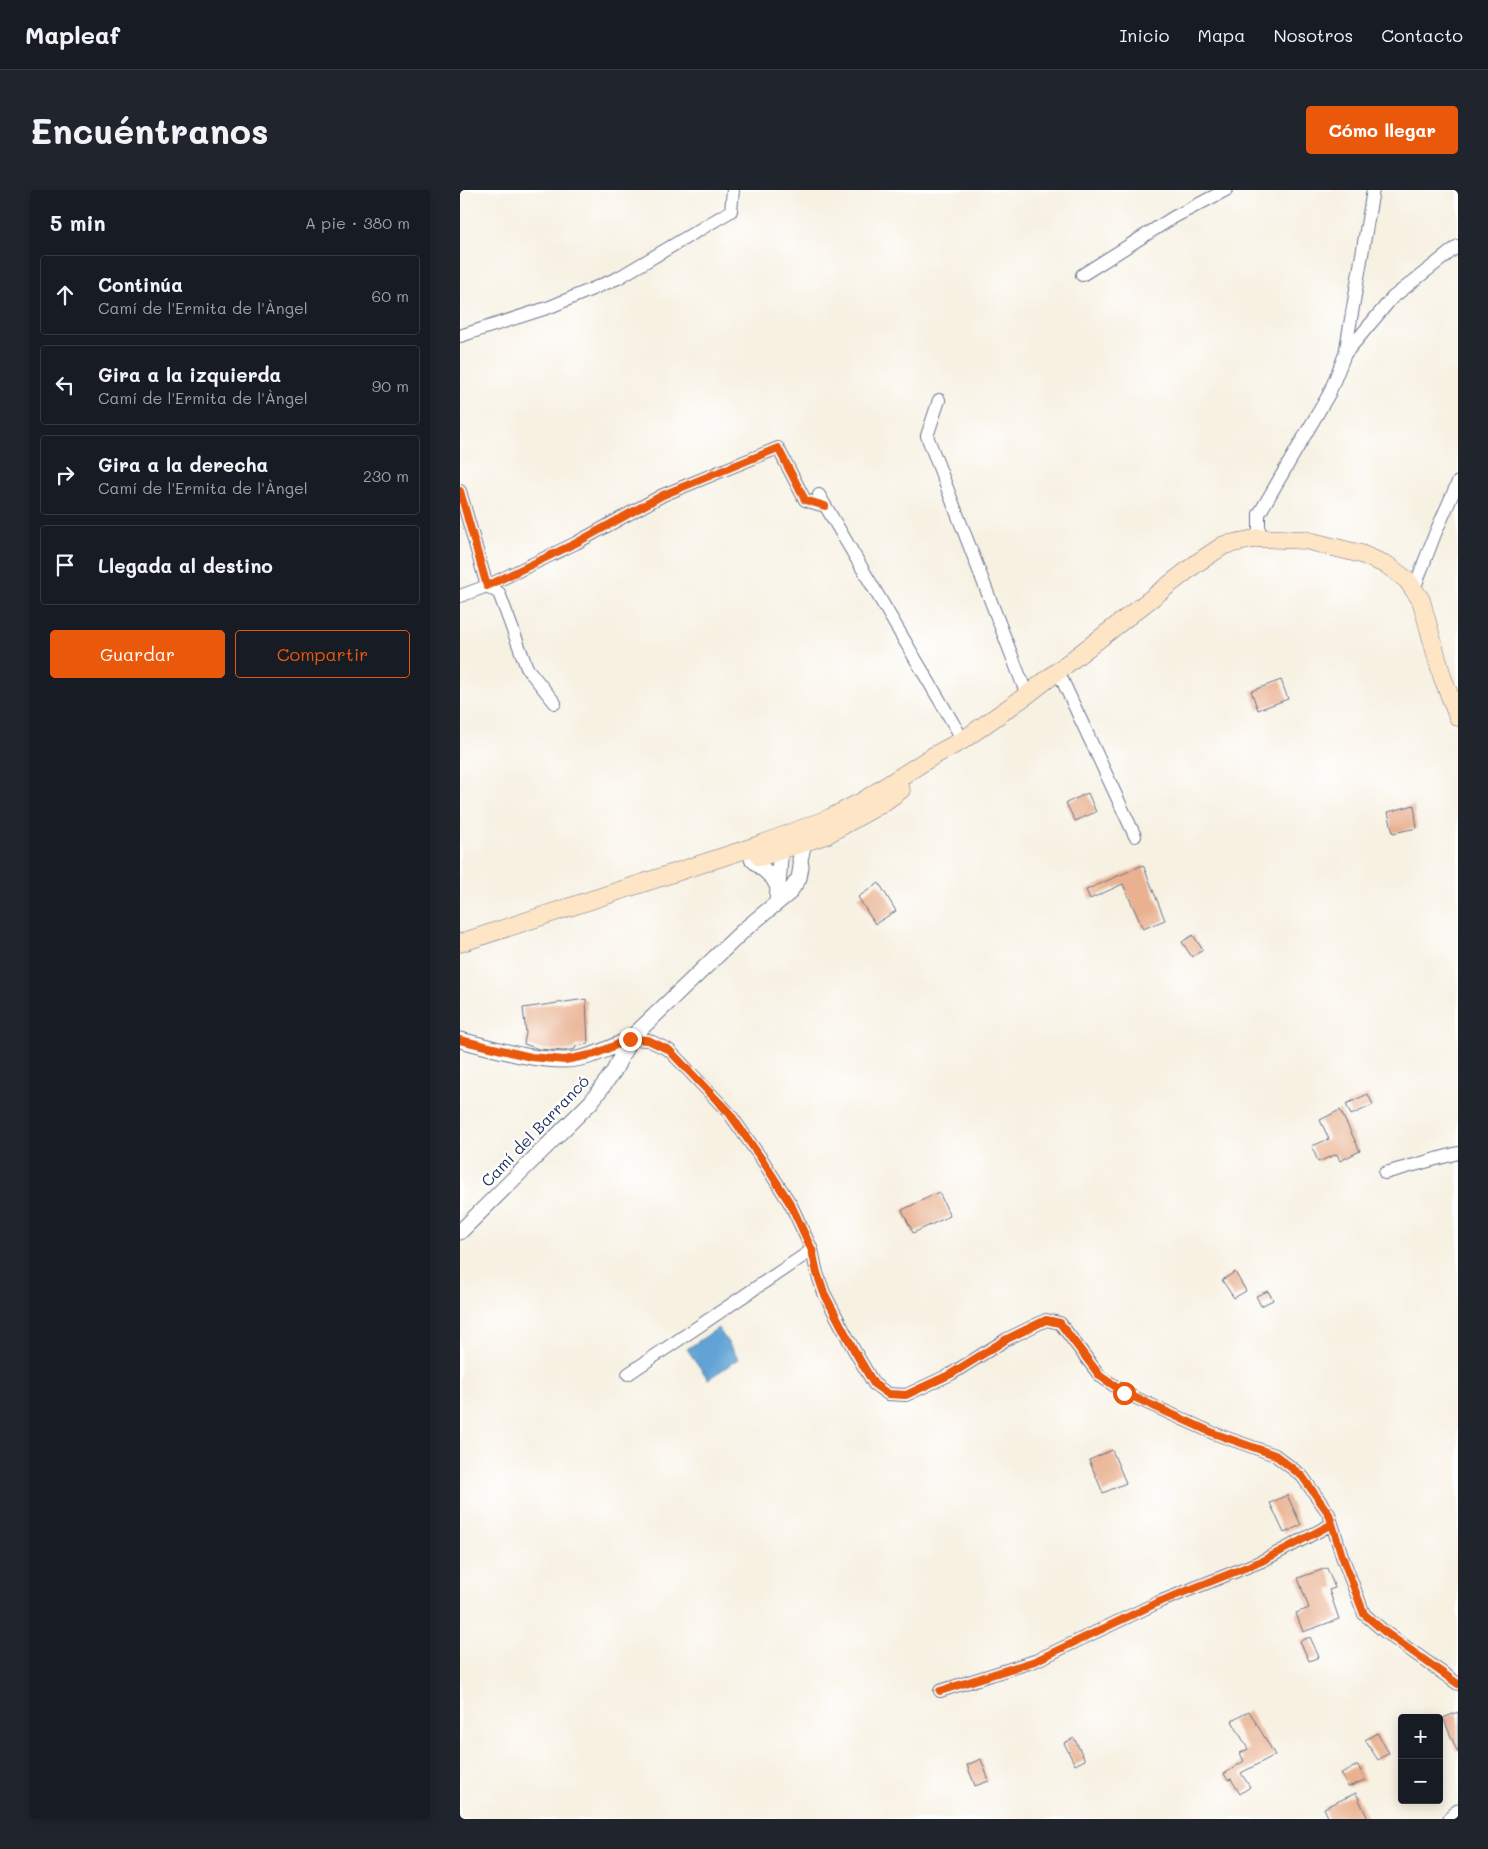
<!DOCTYPE html>
<html lang="es">
<head>
<meta charset="utf-8">
<style>
	:root { --surface:#171b24; --page:#20242c; --text:#f1f3f6; --muted:#9ea1a6; --line:#363941; --accent:#ea580c }
	body { margin:0; font-family:Mali,sans-serif; background:var(--page); color:var(--text) }
	.controls { position:absolute; right:15px; bottom:15px; display:grid; overflow:hidden; border-radius:5px; box-shadow:0 2px 12px #0003 }
	.controls button { width:45px; height:45px; display:grid; place-items:center; padding:0; border:0; border-bottom:1px solid var(--line); background:var(--surface); color:var(--text); font:25px sans-serif }
	.stop { position:absolute; width:15px; height:15px; margin:-11px; border:4px solid #ea580c; border-radius:50%; background:#fff }
	.stop.end { background:#ea580c; border-color:#fff; box-shadow:0 1px 5px #0008 }
	.list { margin:0; padding:0; list-style:none }
	h2 { display:flex; justify-content:space-between; align-items:center; height:65px; margin:0; padding:0 20px; font-size:21px }
	h2 small { font-size:16px; font-weight:400; color:var(--muted) }
	.list li { display:grid; grid-template-columns:32px 1fr auto; gap:15px; align-items:center; box-sizing:border-box; height:80px; margin:0 10px 10px; padding:0 10px; border:1px solid var(--line); border-radius:5px }
	.list b { display:block; font-size:19px; white-space:nowrap }
	.list p { margin:0; font-size:16px; white-space:nowrap; color:var(--muted) }
	.list em { font-size:16px; font-style:normal; color:var(--muted) }
	.actions { display:flex; gap:10px; padding:15px 20px }
	.actions a { flex:1; padding:11px 0; border:1px solid var(--accent); border-radius:5px; text-align:center; font-size:18px; color:var(--accent) }
	.actions .main { background:var(--accent); color:#fff }
	.icon { flex:none; width:28px; height:28px; fill:none; stroke:currentColor; stroke-width:2; stroke-linecap:round; stroke-linejoin:round }
	.map { position:relative; flex:none; width:998px; height:1629px; overflow:hidden; border-radius:5px }
	header { display:flex; align-items:center; gap:30px; box-sizing:border-box; height:70px; padding:0 25px; background:var(--surface); border-bottom:1px solid var(--line) }
	header strong { font-size:24px }
	nav { display:flex; gap:28px; margin-inline-start:auto; font-size:18px }
	.intro { display:flex; align-items:center; justify-content:space-between; box-sizing:border-box; height:120px; padding:0 30px }
	h1 { margin:0; font-size:35px }
	.button { padding:12px 22px; border-radius:5px; background:var(--accent); color:#fff; font-size:18px; font-weight:700 }
	main { display:flex; gap:30px; padding:0 30px }
	aside { flex:1; background:var(--surface); border-radius:5px; box-shadow:0 2px 12px #0003 }
	.map>svg:first-child { display:block }
	.water { fill:#61a3d4; stroke:#3e6999 }
	.building { fill:#e9b190 }
	.lines { fill:none; stroke-linecap:round; stroke-linejoin:round }
	.minor-casing { stroke:#68738c; stroke-width:14 }
	.tertiary-casing { stroke:#68738c; stroke-width:17 }
	.secondary-casing { stroke:#68738c; stroke-width:19 }
	.minor { stroke:#fff; stroke-width:12 }
	.tertiary { stroke:#fff; stroke-width:15 }
	.secondary { stroke:#fde5c5; stroke-width:18 }
	.cycleway-casing { stroke:#fff; stroke-width:11 }
	.cycleway { stroke:#e8590c; stroke-width:8 }
	.route { stroke:#ea580c; stroke-width:6 }
	.labels { text-anchor:middle; stroke-width:4.5; stroke-linejoin:round; paint-order:stroke }
	.street-label { font-size:16px; fill:#1b2f5e; stroke:#fff }
</style>
</head>
<body>
<header>
<strong>Mapleaf</strong>
<nav><a>Inicio</a><a>Mapa</a><a>Nosotros</a><a>Contacto</a></nav>
</header>
<div class="intro"><h1>Encuéntranos</h1><a class="button">Cómo llegar</a></div>
<main>
<aside>
<h2>5 min<small>A pie · 380 m</small></h2>
<ul class="list">
<li><svg class="icon" aria-label="ahead" viewBox="0 0 24 24"><path d="M12 20V5M6 11l6-6 6 6"/></svg><div><b>Continúa</b><p>Camí de l'Ermita de l'Àngel</p></div><em>60 m</em></li>
<li><svg class="icon" aria-label="left" viewBox="0 0 24 24"><path d="M17 20v-9H6M10 6l-5 5 5 5"/></svg><div><b>Gira a la izquierda</b><p>Camí de l'Ermita de l'Àngel</p></div><em>90 m</em></li>
<li><svg class="icon" aria-label="right" viewBox="0 0 24 24"><path d="M7 20v-9h11M14 6l5 5-5 5"/></svg><div><b>Gira a la derecha</b><p>Camí de l'Ermita de l'Àngel</p></div><em>230 m</em></li>
<li><svg class="icon" aria-label="arrive" viewBox="0 0 24 24"><path d="M6 21V4h12l-3 4 3 4H6"/></svg><div><b>Llegada al destino</b></div></li>
</ul>
<div class="actions"><a class="main">Guardar</a><a>Compartir</a></div>
</aside>
<div class="map">
<svg width="998" height="1629" viewBox="0 0 998 1629">
	<rect width="100%" height="100%" fill="#fff"/>
	<filter id="ink" filterUnits="userSpaceOnUse"><feTurbulence type="fractalNoise" baseFrequency=".02" numOctaves="2"/><feDisplacementMap in="SourceGraphic" scale="10" xChannelSelector="R" yChannelSelector="G"/><feConvolveMatrix kernelMatrix="1 2 1 2 8 2 1 2 1" color-interpolation-filters="sRGB"/></filter>
	<filter id="wash" filterUnits="userSpaceOnUse"><feTurbulence type="fractalNoise" baseFrequency=".0096" numOctaves="4" result="noise"/><feDisplacementMap in="SourceGraphic" scale="20" xChannelSelector="R" yChannelSelector="G"/><feGaussianBlur stdDeviation="1.12" result="paint"/><feColorMatrix in="noise" values="0 0 0 0 0 0 0 0 0 0 0 0 0 0 0 0 0 1.4 0 .05"/><feComposite in="paint" operator="in"/></filter>
	<g filter="url(#wash)">
		<rect width="100%" height="100%" fill="#f7f1e2"/>
		<path class="water" d="M 258,1138 L 279,1169 L 248,1189 L 227,1159 Z"/>
		<g id="blocks">
			<path class="building" d="M 821,490 L 828,509 L 798,520 L 791,501 Z
				M 628,603 L 636,622 L 615,631 L 606,613 Z
				M 954,615 L 957,638 L 933,643 L 928,622 Z
				M 683,675 L 705,730 L 683,739 L 663,694 L 630,709 L 626,700 Z
				M 419,693 L 436,721 L 415,734 L 398,707 Z
				M 733,745 L 743,760 L 732,767 L 722,752 Z
				M 126,809 L 128,854 L 116,856 L 115,859 L 104,861 L 79,859 L 64,854 L 66,843 L 63,818 Z
				M 908,904 L 913,915 L 891,925 L 886,914 Z
				M 880,920 L 900,961 L 880,971 L 877,964 L 858,972 L 852,956 L 869,949 L 860,930 Z
				M 479,1002 L 490,1026 L 453,1043 L 442,1020 Z
				M 775,1082 L 786,1101 L 774,1108 L 762,1090 Z
				M 808,1101 L 813,1110 L 801,1116 L 796,1106 Z
				M 652,1260 L 666,1293 L 643,1303 L 629,1270 Z
				M 827,1305 L 841,1335 L 824,1343 L 810,1313 Z
				M 867,1378 L 875,1398 L 869,1400 L 879,1429 L 843,1442 L 836,1423 L 849,1418 L 838,1388 Z
				M 850,1447 L 859,1467 L 849,1471 L 840,1451 Z
				M 789,1521 L 815,1565 L 781,1583 L 790,1597 L 780,1604 L 771,1589 L 768,1590 L 764,1584 L 784,1571 L 780,1563 L 788,1559 L 772,1531 Z
				M 998,1522 L 998,1563 L 983,1528 Z
				M 917,1543 L 929,1563 L 918,1570 L 905,1550 Z
				M 614,1548 L 625,1570 L 615,1575 L 604,1553 Z
				M 521,1569 L 529,1591 L 515,1596 L 507,1575 Z
				M 898,1575 L 905,1590 L 888,1597 L 881,1583 Z
				M 896,1603 L 908,1629 L 869,1629 L 864,1618 Z"/>
		</g>
	</g>
	<g filter="url(#ink)">
		<use href="#blocks" fill-opacity="0" stroke="#68738c" stroke-width="1"/>
		<g class="lines">
			<defs>
				<path id="minor" d="M 622,85 L 714,27 L 766,0
					M 0,146 L 90,117 L 158,88 L 271,21 L 273,0
					M 885,164 L 932,108 L 998,56
					M 479,210 L 467,246 L 567,505
					M 0,301 L 27,396 L 116,353 L 203,305 L 318,258 L 345,310 L 365,316
					M 359,305 L 503,550
					M 799,348 L 799,324 L 869,204 L 885,164 L 913,0
					M 954,399 L 975,344 L 998,292
					M 0,406 L 27,396 L 39,403 L 67,478 L 95,513
					M 598,481 L 675,646
					M 170,849 L 188,850 L 209,860 L 269,923 L 303,971 L 331,1015 L 352,1060 L 357,1083 L 364,1103 L 394,1160 L 414,1194 L 428,1204 L 446,1205 L 491,1184 L 547,1149 L 586,1130 L 600,1133 L 640,1186 L 665,1203 L 753,1243 L 815,1265 L 842,1286 L 869,1324 L 882,1366 L 904,1424 L 925,1442 L 998,1494
					M 925,983 L 998,963
					M 168,1184 L 352,1060
					M 480,1501 L 575,1471 L 699,1412 L 802,1371 L 872,1334"/>
				<path id="tertiary" d="M 292,669 L 313,688 L 318,697 L 317,713
					M 318,697 L 320,669
					M 0,850 C 33,858 69,870 104,870 C 127,870 150,858 170,849
					M 0,1042 L 131,912 L 154,881 L 170,849 L 285,739 L 329,703 L 339,688 L 341,677 L 340,670 L 344,652
					M 991,1629 L 998,1622"/>
				<path id="secondary" d="M 300,667 L 366,645 L 421,614 L 441,600
					M 0,753 L 302,654 L 370,628 L 401,612 L 473,566 L 503,550 L 567,505 L 737,373 L 764,355 L 799,348 L 845,350 L 901,364 L 927,375 L 947,390 L 961,410 L 982,486 L 998,527"/>
			</defs>
			<use href="#minor" class="minor-casing"/>
			<use href="#tertiary" class="tertiary-casing"/>
			<use href="#secondary" class="secondary-casing"/>
			<use href="#minor" class="minor"/>
			<use href="#tertiary" class="tertiary"/>
			<use href="#secondary" class="secondary"/>
			<defs>
				<path id="cycleway" d="M 0,301 L 27,396 L 116,353 L 203,305 L 318,258 L 345,310 L 365,316
					M 0,850 L 71,867 L 105,870 L 135,864 L 170,849 L 188,850 L 209,860 L 269,923 L 303,971 L 331,1015 L 352,1060 L 357,1083 L 364,1103 L 394,1160 L 414,1194 L 428,1204 L 446,1205 L 491,1184 L 547,1149 L 586,1130 L 600,1133 L 640,1186 L 665,1203 L 753,1243 L 815,1265 L 842,1286 L 869,1324 L 882,1366 L 904,1424 L 925,1442 L 998,1494
					M 480,1501 L 575,1471 L 699,1412 L 802,1371 L 872,1334"/>
			</defs>
			<use href="#cycleway" class="cycleway-casing"/>
			<use href="#cycleway" class="cycleway"/>
		</g>
	</g>
	<g class="lines" filter="url(#ink)">
		<path class="route" d="M 170,849 L 188,850 L 209,860 L 270,923 L 303,971 L 331,1015 L 352,1060 L 357,1083 L 364,1103 L 394,1160 L 414,1194 L 428,1204 L 446,1205 L 491,1184 L 547,1149 L 586,1130 L 600,1133 L 640,1186 L 664,1203"/>
	</g>
	<g class="labels">
		<g class="street-label">
			<text transform="translate(75 941) rotate(-46)" y="6">Camí del Barrancó</text>
		</g>
	</g>
</svg>
<div class="controls">
<button>+</button>
<button>−</button>
</div>
<div class="stop" style="left:664px;top:1203px"></div>
<div class="stop end" style="left:170px;top:849px"></div>
</div>
</main>
</body>
</html>
